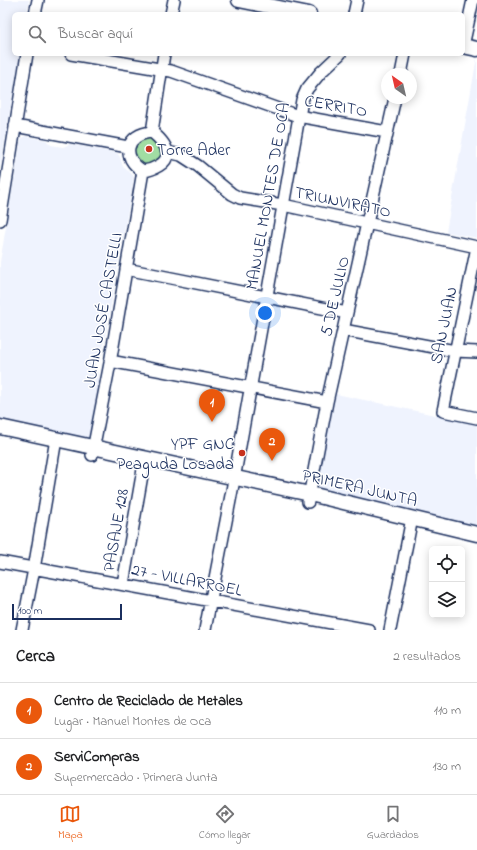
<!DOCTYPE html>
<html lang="es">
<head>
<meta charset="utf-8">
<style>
	:root { --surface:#fff; --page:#f2f2f2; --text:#202124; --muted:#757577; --line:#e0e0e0; --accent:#ea580c }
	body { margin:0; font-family:"Indie Flower",sans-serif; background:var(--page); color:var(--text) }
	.controls { position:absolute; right:12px; bottom:12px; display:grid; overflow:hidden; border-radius:6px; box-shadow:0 2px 10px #0003 }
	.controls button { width:36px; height:36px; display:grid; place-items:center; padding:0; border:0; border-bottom:1px solid var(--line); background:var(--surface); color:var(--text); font:20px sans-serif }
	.compass { position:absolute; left:381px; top:68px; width:36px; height:36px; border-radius:50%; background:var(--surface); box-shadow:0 2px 10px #0003; rotate:326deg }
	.scale { position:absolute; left:12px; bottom:10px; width:110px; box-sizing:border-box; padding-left:4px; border:2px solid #1b2f5e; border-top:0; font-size:11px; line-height:14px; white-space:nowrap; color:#1b2f5e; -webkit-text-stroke:3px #fff; paint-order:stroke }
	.you { position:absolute; left:265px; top:313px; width:14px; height:14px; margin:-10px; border:3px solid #fff; border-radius:50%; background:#1a73e8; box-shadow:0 0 0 6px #1a73e833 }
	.badge { display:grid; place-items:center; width:26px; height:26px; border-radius:50%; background:var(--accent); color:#fff; font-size:13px; font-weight:700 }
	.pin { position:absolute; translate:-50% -33px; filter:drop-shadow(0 1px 2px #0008) }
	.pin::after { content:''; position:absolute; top:21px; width:14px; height:12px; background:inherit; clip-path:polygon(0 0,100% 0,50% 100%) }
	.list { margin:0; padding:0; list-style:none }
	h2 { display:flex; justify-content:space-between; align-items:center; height:52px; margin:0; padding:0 16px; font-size:17px }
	h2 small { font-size:13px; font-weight:400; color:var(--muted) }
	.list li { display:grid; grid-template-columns:26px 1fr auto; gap:12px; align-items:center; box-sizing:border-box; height:56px; padding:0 16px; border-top:1px solid var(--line) }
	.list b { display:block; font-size:15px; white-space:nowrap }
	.list p { margin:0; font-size:13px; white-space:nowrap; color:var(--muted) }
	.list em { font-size:13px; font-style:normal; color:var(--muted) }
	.icon { flex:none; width:22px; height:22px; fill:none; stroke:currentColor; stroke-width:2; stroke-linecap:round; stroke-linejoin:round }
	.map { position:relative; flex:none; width:477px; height:630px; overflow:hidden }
	.search { position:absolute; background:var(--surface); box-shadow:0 2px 10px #0003; left:12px; right:12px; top:12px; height:44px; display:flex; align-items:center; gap:10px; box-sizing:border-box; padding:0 14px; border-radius:6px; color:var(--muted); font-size:15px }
	.sheet { height:164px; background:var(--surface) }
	nav { display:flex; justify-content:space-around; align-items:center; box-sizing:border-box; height:56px; border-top:1px solid var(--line); background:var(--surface); font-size:11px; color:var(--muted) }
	nav a { display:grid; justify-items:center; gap:2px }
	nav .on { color:var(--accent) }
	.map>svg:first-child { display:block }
	.built { fill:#eff3fe }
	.park { fill:#a1dda3; stroke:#5e8680 }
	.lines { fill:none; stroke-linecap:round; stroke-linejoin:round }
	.minor-casing { stroke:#1b2f5e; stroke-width:14 }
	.major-casing { stroke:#1b2f5e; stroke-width:17 }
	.minor { stroke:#fff; stroke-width:11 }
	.major { stroke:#fff; stroke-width:14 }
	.poi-dot { fill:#c8321e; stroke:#fff; stroke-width:1.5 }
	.labels { text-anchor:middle; stroke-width:3; stroke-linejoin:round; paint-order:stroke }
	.street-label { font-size:17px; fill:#1b2f5e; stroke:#fff }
	.poi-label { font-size:17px; fill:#1b2f5e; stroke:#fff; text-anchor:start }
</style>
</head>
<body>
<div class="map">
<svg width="477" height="630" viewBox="0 0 477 630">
	<rect width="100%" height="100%" fill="#fff"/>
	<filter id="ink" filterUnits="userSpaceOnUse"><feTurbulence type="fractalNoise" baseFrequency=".025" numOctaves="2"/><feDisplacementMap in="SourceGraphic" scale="8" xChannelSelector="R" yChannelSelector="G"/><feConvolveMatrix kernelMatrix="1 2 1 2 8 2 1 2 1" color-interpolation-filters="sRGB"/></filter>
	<g filter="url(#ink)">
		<path class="built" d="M 0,0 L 29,0 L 27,14 L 14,14 L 14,54 L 20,54 L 0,168 Z
			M 477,57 L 477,238 L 446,232 Z
			M 25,136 L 46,140 L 51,145 L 63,147 L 70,144 L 117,153 L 120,157 L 123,167 L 132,174 L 134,177 L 102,355 L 97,354 L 95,366 L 100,378 L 90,436 L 86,439 L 0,420 L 0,262 L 21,139 Z
			M 336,394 L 477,424 L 477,529 L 316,489 Z"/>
		<path class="park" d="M 149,137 L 154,139 L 163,152 L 159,162 L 144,166 L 133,155 C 135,142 136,141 149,137 Z"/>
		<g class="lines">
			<defs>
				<path id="minor" d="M 35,14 L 38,0
					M 171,14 L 174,0
					M 354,14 L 357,0
					M 463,46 L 473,0
					M 71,54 L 171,71 L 298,116 L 387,132
					M 401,74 L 405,54
					M 15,126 L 128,147
					M 152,132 C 158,137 167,145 167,153 C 168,164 152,170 143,171 C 120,157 126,134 152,132 Z
					M 152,132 L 164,54
					M 167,152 L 181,155 L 198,166 L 232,194 L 240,198 L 283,205 L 477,247
					M 0,220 L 27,54
					M 477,247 L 443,411 L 477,418
					M 126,269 L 347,313
					M 343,330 L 455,351 L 477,352
					M 110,361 L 327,402
					M 92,455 L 110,363 L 143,171
					M 308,502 L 327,402 L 395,98
					M 0,562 L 369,630
					M 123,584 L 145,458
					M 22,630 L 34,569 L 56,439
					M 205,630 L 233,485 L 302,100 L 307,89 L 321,72 L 340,54
					M 390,630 L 412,518"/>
				<path id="major" d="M 239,0 L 309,14
					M 463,46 L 477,49
					M 0,427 L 310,494 L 477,534"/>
			</defs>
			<use href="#minor" class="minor-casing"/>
			<use href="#major" class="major-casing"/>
			<use href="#minor" class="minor"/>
			<use href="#major" class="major"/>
		</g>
	</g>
	<g class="poi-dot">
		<circle cx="149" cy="149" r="4"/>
		<circle cx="242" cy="453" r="4"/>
	</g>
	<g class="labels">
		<g class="street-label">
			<text transform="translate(336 105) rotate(10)" y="6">CERRITO</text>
			<text transform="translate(267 196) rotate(-80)" y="6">MANUEL MONTES DE OCA</text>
			<text transform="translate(343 201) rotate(12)" y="6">TRIUNVIRATO</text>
			<text transform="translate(334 296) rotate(-77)" y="6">5 DE JULIO</text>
			<text transform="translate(102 310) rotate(-80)" y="6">JUAN JOSÉ CASTELLI</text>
			<text transform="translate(443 325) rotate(-78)" y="6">SAN JUAN</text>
			<text transform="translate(360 487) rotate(13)" y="6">PRIMERA JUNTA</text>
			<text transform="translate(115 530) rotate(-80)" y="6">PASAJE 128</text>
			<text transform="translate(187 579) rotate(11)" y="6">27 - VILLARROEL</text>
		</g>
		<g class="poi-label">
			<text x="157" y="155">Torre Ader</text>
			<text x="234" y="449" text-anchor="end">YPF GNC<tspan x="234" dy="20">Peaguda Losada</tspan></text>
		</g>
	</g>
</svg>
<div class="controls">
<button><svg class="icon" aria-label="locate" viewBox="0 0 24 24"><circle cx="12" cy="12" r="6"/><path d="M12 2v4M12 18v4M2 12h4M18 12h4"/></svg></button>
<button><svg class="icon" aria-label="layers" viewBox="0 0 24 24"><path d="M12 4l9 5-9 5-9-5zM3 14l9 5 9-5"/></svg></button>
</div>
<svg class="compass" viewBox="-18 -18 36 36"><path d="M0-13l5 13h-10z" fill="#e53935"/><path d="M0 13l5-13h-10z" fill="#757577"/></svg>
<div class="scale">100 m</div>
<div class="you"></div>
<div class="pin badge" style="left:212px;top:422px">1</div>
<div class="pin badge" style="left:272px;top:461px">2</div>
<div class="search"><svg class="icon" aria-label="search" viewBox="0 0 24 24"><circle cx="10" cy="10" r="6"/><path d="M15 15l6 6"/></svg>Buscar aquí</div>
</div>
<section class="sheet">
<h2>Cerca<small>2 resultados</small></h2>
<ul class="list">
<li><span class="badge">1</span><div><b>Centro de Reciclado de Metales</b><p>Lugar · Manuel Montes de Oca</p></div><em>110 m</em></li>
<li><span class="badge">2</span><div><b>ServiCompras</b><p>Supermercado · Primera Junta</p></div><em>130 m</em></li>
</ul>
</section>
<nav>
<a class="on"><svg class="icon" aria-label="map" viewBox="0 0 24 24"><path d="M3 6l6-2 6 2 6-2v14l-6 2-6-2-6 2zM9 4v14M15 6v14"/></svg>Mapa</a>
<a><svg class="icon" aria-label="directions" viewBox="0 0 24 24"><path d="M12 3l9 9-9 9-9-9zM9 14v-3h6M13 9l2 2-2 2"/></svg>Cómo llegar</a>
<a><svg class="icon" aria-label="saved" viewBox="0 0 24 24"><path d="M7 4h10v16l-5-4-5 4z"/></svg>Guardados</a>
</nav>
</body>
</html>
